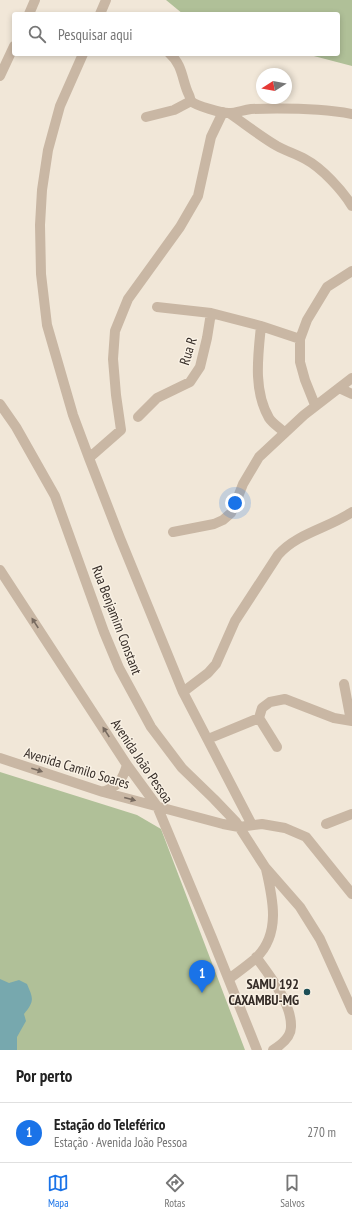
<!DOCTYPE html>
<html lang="pt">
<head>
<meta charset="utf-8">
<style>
	:root { --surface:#fff; --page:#f6f6f6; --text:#222; --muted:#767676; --line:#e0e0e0; --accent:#1a73e8 }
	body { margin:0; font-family:"PT Sans Narrow",sans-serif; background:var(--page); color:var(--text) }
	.compass { position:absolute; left:256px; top:68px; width:36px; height:36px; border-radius:50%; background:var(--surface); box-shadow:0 2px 6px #0003; rotate:259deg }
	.you { position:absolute; left:235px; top:503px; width:14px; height:14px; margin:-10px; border:3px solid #fff; border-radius:50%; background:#1a73e8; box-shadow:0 0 0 6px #1a73e833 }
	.badge { display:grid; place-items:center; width:26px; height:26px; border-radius:50%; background:var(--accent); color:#fff; font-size:13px; font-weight:700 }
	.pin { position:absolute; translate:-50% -33px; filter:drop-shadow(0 1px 2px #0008) }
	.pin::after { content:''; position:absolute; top:21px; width:14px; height:12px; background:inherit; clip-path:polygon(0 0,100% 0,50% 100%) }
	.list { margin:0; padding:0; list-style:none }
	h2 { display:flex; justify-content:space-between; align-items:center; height:52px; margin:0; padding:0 16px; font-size:17px }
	h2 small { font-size:13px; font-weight:400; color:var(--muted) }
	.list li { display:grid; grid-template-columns:26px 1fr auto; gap:12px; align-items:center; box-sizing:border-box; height:60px; padding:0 16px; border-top:1px solid var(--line) }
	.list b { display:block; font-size:15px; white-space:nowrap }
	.list p { margin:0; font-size:13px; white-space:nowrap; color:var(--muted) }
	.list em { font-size:13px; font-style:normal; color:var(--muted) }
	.icon { flex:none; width:22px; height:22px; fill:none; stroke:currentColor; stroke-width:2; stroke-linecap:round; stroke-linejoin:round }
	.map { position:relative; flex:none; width:352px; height:1050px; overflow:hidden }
	.search { position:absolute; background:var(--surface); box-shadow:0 2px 6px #0003; left:12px; right:12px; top:12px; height:44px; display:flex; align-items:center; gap:10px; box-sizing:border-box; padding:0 14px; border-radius:4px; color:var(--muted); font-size:15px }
	.sheet { height:112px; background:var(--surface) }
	nav { display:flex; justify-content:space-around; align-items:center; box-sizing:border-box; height:56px; border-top:1px solid var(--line); background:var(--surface); font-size:11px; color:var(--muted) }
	nav a { display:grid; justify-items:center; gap:2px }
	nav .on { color:var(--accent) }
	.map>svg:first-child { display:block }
	.green { fill:#b0c098 }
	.water { fill:#77a8ae }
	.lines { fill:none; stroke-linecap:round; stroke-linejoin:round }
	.minor { stroke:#c9b7a4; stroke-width:10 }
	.oneway { fill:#776a5f }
	.poi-dot { fill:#1c4e56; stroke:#f9f1e4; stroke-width:1.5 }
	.labels { text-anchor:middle; stroke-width:3; stroke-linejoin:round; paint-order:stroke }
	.street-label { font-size:14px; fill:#342b26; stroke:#f9f1e4 }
	.poi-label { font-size:14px; font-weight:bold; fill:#342b26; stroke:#f9f1e4; text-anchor:end }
</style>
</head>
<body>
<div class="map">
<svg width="352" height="1050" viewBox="0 0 352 1050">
	<rect width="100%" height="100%" fill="#f1e7d8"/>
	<path class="green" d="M 166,0 L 352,0 L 352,66 L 310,55 L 296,54 L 338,54 L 338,14 L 183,14 Z
		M 0,772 L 137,815 L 161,829 L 245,1050 L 0,1050 Z"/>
	<path class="water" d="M 0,979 L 9,983 L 19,980 L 27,984 C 33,998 35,1001 24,1014 L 26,1021 L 17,1037 L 17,1050 L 0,1050 Z"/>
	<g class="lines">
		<path class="minor" d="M 29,14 L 35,0
			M 100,14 L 106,0
			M 83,54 L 60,106 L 48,150 L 42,190 L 40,225 L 41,274 L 47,325 L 73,415 L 89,458 L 120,538 L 183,692 L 252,825
			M 170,54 C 183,65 182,81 189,95 C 190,97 190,99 191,101 C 196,106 222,113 229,113 C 236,113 243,110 251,109 C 284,108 319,108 352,114
			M 0,76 L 14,46
			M 229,113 C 245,124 260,136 277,146 C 286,151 296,154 305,159 C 322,168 342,190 352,206
			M 146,117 L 174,110 L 191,101
			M 157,307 L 211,313 L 261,326 L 300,339
			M 261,326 C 258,356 253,390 269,418 C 273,424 280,428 285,433
			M 339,388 L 352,394
			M 0,404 L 16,427 L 55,496 L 104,632 L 119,668 L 151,727 L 182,768 L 214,799 L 236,822 L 265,867 L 300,907 L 320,939 L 352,1010
			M 315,405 L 305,380 L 300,362 L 300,339 L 307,320 L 327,287 L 352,271
			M 138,417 L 157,398 L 190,382 L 200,367 L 207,338 L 211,313
			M 89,458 L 121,430 L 116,395 L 113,359 L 115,331 L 128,299 L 180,227 L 198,196 L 211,137 L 223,112
			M 173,532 L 214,524 L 223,520 L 231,513 L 236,502 L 243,484 L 259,457 L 304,415 L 352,378
			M 0,570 L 127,765 L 157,806 L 212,938 L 257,1050
			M 344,684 L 351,721
			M 183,692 L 208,673 L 216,664 L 235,621 L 278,555 C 297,533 329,528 352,512
			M 259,718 L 277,747
			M 208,739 L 259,718 L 262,708 L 270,702 L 285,699 L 334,718 L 352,721
			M 0,758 L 103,792 L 223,824 L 239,827 L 262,824 L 285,828 L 306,837 L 352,894
			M 103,792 C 118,786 122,781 127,765
			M 326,824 L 352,814
			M 256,957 C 269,975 292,1003 291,1027 C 291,1037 281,1045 273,1050
			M 229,979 C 238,972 248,965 256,958 C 281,934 273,899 266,869"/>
	</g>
	<defs><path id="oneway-solid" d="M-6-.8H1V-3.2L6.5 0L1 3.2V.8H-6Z"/></defs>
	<g class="oneway">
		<use href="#oneway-solid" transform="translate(35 623) rotate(-123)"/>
		<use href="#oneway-solid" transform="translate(106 732) rotate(-123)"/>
		<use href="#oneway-solid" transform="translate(37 770) rotate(18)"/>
		<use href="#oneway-solid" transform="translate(130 799) rotate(15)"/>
	</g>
	<circle class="poi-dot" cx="307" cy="992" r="4"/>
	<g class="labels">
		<g class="street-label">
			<text transform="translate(188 351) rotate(-72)" y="5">Rua R</text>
			<text transform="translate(117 620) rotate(69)" y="5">Rua Benjamim Constant</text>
			<text transform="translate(142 761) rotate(56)" y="5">Avenida João Pessoa</text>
			<text transform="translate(77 768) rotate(17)" y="5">Avenida Camilo Soares</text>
		</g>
		<g class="poi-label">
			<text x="299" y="989">SAMU 192<tspan x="299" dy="16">CAXAMBU-MG</tspan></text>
		</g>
	</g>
</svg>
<svg class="compass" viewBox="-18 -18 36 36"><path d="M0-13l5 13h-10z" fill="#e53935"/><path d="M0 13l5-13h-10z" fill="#767676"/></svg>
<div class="you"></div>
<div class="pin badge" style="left:202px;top:993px">1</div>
<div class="search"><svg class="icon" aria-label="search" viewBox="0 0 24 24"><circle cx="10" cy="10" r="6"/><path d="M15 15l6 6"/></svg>Pesquisar aqui</div>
</div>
<section class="sheet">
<h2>Por perto<small></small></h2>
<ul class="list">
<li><span class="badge">1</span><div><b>Estação do Teleférico</b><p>Estação · Avenida João Pessoa</p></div><em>270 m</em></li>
</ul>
</section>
<nav>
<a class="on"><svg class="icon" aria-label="map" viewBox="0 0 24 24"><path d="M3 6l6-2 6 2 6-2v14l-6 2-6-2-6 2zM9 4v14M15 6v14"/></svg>Mapa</a>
<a><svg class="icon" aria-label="directions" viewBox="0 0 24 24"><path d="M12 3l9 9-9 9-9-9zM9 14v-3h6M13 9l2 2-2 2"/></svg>Rotas</a>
<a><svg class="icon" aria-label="saved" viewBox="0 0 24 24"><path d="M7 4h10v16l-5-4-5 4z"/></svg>Salvos</a>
</nav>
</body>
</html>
